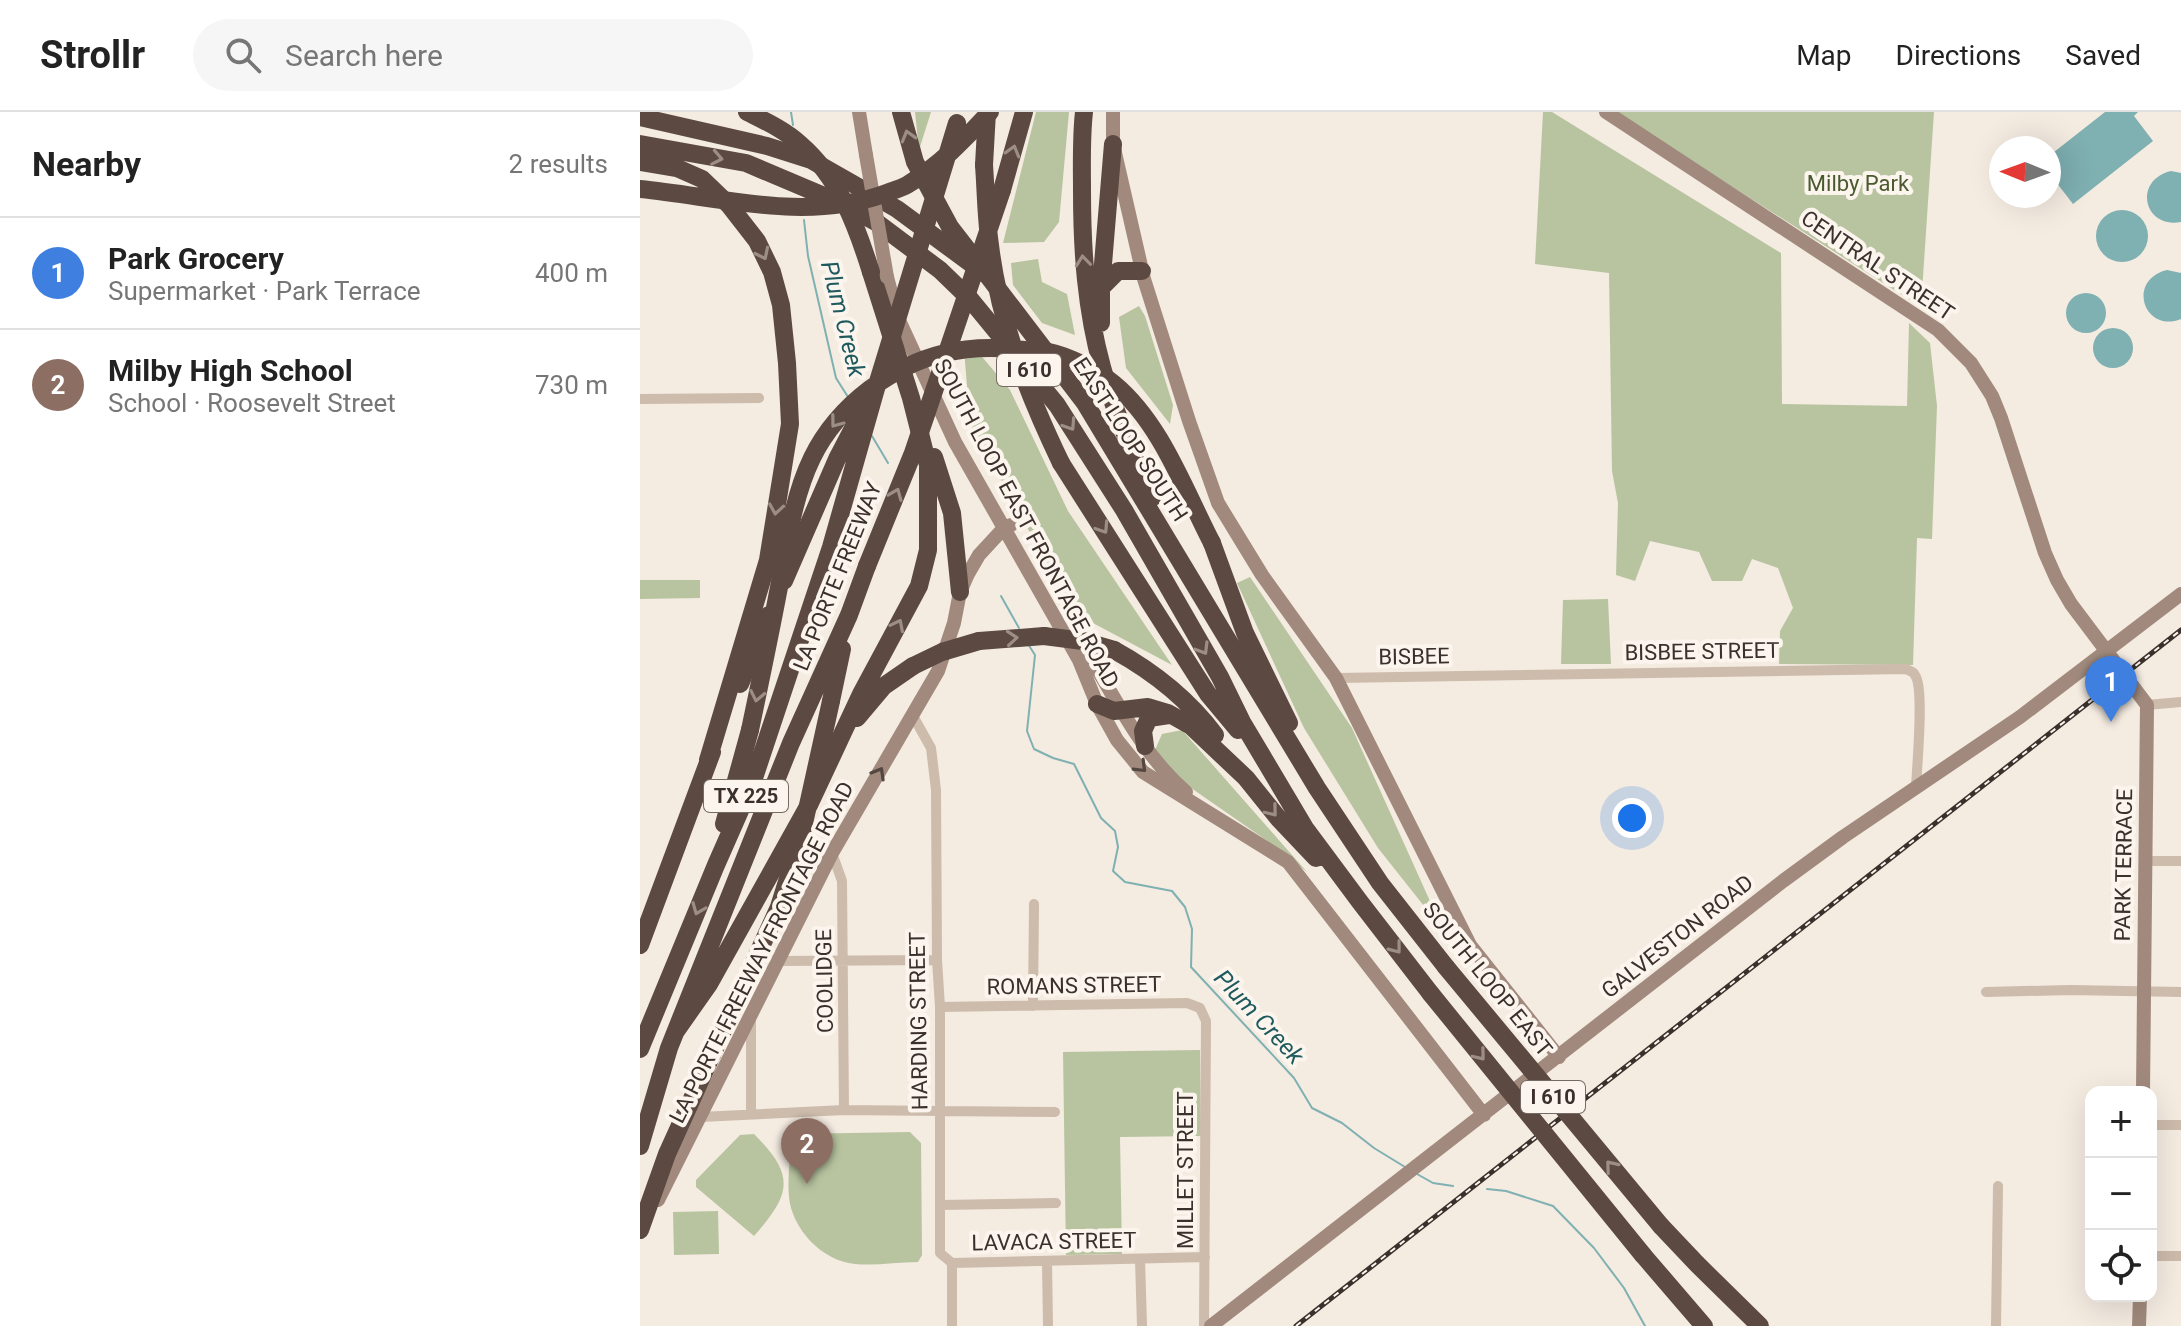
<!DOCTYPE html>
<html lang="en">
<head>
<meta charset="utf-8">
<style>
	:root { --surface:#fff; --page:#f6f6f6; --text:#222; --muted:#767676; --line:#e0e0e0; --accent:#1f5a5e }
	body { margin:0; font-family:Roboto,sans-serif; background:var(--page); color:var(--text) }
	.controls { position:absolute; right:24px; bottom:24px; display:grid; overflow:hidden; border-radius:16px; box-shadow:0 8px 32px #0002 }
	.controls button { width:72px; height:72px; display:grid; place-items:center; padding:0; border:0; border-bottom:2px solid var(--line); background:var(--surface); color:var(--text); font:40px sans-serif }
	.compass { position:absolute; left:1349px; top:24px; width:72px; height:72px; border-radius:50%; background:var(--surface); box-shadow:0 8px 32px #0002; rotate:271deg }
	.you { position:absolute; left:992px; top:706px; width:28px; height:28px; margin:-20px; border:6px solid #fff; border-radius:50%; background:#1a73e8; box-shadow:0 0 0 12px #1a73e833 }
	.badge { display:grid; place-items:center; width:52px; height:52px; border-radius:50%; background:var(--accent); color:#fff; font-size:26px; font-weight:700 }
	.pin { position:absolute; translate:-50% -66px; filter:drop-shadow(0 2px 4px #0008) }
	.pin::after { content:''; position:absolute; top:42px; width:28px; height:24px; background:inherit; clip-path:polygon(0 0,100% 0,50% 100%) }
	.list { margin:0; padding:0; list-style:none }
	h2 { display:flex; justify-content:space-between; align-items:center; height:104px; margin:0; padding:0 32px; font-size:34px }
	h2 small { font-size:26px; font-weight:400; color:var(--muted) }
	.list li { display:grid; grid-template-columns:52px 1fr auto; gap:24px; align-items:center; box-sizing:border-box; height:112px; padding:0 32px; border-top:2px solid var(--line) }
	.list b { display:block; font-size:30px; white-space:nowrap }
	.list p { margin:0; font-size:26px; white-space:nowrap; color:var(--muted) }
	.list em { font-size:26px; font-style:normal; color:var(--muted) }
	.icon { flex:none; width:44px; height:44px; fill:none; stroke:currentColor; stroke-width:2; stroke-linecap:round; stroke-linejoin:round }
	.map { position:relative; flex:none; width:1541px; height:1214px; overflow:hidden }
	header { display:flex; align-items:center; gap:48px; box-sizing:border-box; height:112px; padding:0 40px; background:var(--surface); border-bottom:2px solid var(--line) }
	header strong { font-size:38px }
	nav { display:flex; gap:44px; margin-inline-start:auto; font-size:28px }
	.search { width:560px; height:72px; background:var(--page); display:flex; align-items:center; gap:20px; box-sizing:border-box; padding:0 28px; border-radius:44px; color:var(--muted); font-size:30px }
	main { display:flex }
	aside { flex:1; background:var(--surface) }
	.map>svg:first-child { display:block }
	.green { fill:#b8c4a0 }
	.water { fill:#7fb0b2 }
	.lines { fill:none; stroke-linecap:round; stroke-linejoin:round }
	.stream { stroke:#7fb0b2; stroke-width:2 }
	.street { stroke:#cdbbac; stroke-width:10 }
	.secondary { stroke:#a18a7d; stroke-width:14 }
	.highway { stroke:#5c4a42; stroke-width:18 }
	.rail-casing { stroke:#3b302b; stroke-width:5 }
	.rail { stroke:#fbf5ee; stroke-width:2; stroke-dasharray:6; stroke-linecap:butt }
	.secondary-bridge { stroke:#a18a7d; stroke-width:14 }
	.highway-bridge { stroke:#5c4a42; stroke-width:18 }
	.oneway { stroke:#9c8e87 }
	.oneway2 { stroke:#544640 }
	.labels { text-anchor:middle; stroke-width:8; stroke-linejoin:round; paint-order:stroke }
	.shield { fill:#fbf5ee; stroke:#756b66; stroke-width:2 }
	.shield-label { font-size:20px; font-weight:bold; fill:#3b302b }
	.park-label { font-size:22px; fill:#4a5a2e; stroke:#fbf5ee }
	.street-label { font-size:22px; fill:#3b302b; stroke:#fbf5ee }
	.water-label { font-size:24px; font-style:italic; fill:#1f5a5e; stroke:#fbf5ee }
</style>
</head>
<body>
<header>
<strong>Strollr</strong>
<div class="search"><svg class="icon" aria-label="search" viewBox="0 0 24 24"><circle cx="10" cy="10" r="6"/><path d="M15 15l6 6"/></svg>Search here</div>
<nav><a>Map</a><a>Directions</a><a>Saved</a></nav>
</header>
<main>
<aside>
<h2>Nearby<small>2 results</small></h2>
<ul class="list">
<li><span class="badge" style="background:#3f7fe0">1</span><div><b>Park Grocery</b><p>Supermarket · Park Terrace</p></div><em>400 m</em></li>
<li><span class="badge" style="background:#8d6e63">2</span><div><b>Milby High School</b><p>School · Roosevelt Street</p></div><em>730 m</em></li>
</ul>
</aside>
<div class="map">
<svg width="1541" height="1214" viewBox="0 0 1541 1214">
	<rect width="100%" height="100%" fill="#f4ebe1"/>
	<path class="green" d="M 275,0 L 291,0 L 279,38 Z
		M 396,0 L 429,0 L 419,110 L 404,130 L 363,131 Z
		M 903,0 L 912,0 L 1141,141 L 1142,292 L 1267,294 L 1269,211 L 1290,231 L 1297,294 L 1292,427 L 1277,426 L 1273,553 L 1139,552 L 1140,519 L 1153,496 L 1138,456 L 1112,447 L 1102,469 L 1072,469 L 1059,440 L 1010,429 L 995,469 L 976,463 L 978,391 L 972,359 L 969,161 L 895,152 Z
		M 975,0 L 1294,0 L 1281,195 Z
		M 398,147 L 402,170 L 427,182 L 435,223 L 402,211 L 373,173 L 371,151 Z
		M 499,194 L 505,204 L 533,293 L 530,312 L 486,256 L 479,205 Z
		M 324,237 L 338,240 L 370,278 L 428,399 L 532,553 L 434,501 L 330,311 Z
		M 610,465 L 712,616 L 803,818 L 738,736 L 664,616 L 597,471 Z
		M 0,468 L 60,468 L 60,486 L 0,487 Z
		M 968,487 L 971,552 L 921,552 L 923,488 Z
		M 542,618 L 667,760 L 626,728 L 541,669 L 515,638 L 522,622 Z
		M 560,938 L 561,1024 L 480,1025 L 482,1142 L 426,1143 L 423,940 Z
		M 270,1020 L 281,1031 L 282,1143 L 278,1150 C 257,1150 235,1154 215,1152 C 182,1149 152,1117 149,1085 C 147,1065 151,1043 151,1022 Z
		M 114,1022 C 156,1064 151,1082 114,1124 L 56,1075 L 56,1068 L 100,1023 Z
		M 78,1099 L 79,1142 L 34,1143 L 33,1100 Z"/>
	<path class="water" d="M 1465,0 L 1498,0 L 1494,4 L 1513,29 L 1433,92 L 1409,61 L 1409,44 Z
		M 1531,59 L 1541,61 L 1541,110 C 1503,117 1493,68 1531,59 Z
		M1456 124a26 26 0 1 1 52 0a26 26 0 1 1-52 0Z
		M 1527,158 L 1541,161 L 1541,207 C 1504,222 1486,168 1527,158 Z
		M1426 201a20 20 0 1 1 40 0a20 20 0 1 1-40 0Z
		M1453 236a20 20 0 1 1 40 0a20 20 0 1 1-40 0Z"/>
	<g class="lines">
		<path class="stream" d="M 151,0 L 153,13
			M 164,108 L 168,144 L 196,266 L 208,285
			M 232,324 L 248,351
			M 361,484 L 379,516
			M 388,532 L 395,543 L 387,619 L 394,637 L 413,646 L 434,652 L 461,706 L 475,719 L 478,735 L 473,759 L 485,770 L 532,779 L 545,795 L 552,817 L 551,855 L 654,966 L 672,996 L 702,1011 L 734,1036 L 765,1055
			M 777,1062 L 793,1071 L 813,1074
			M 847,1077 L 866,1079 L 913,1094 L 954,1136 L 984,1176 L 1005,1214"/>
		<path class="street" d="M 0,287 L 119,286
			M 696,566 L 1266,557 C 1272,560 1273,559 1276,565 C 1284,581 1277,653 1276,675
			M 1507,593 L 1541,590
			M 273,604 L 291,636 L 296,678 L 297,848 L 300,895 L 300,1141 L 312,1151 L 312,1214
			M 192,741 L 202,769 L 204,998
			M 1506,749 L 1541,749
			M 138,849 L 297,848
			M 1346,880 L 1430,878 L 1541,880
			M 393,894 L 394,792
			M 300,895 L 547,891 L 560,896 L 566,909 L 564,1214
			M 111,1002 L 111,908
			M 60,1005 L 204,998 L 415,1000
			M 1511,1013 L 1541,1013
			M 300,1093 L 416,1091
			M 1511,1144 L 1541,1144
			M 500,1147 L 502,1214
			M 407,1150 L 408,1214
			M 312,1151 L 565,1145
			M 1356,1214 L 1358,1074"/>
		<path class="secondary" d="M 219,0 L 226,43
			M 473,0 L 473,32 L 504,167 L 549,309 L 578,391 L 622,463 L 696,566 L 830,833 L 919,945
			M 966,0 L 1298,218 L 1331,251 L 1352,284 L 1361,306 L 1405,441 L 1417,468 L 1431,492 L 1507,593 L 1503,980
			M 247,165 L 258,206 L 315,330 L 439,548 L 457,592 L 477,628 L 503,660 L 648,750 L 844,1003
			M 437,524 C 471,576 498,639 546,680
			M 18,1088 L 192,741 L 298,559 L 314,511 L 320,480 L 328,462 L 339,443 L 363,417 L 371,413
			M 571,1214 L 1143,769 L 1203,725 L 1380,605 L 1541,482
			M 1499,1214 L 1500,1184"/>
		<path class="highway" d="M 261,0 L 275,50 L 310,115 L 334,146
			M 444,0 C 441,26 442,53 442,79 C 442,139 446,197 462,255 C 474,300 494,343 512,386
			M 0,5 L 127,34 L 171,48 L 257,97 L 348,164 L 445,291 L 677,676 L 740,771 L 806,855
			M 0,32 L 106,51 L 203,92 L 236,110 L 300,158 L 330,187 L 417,293 L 484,398 L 580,565 L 602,610 L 665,716 L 720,790 L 791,882
			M 0,50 L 37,56 L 62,67 L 89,93 L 117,129 L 132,160 L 141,193 L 147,251 L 150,312 L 128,448 L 68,648
			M 344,53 L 347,0
			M 362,78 L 384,0
			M 461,176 L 478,159 L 502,159
			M 461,211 L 461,176 L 473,32
			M 294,345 L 312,401 L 320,480
			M 421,351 L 568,582 L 598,618
			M 572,431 L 605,521 L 649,611
			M 144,469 L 197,347 L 220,303
			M 339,529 L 404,524
			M 474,538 C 514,560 548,587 575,623
			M 100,572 L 129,503
			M 191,589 L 202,537
			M 457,592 L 474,599 L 508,595 L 528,601 L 551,614 L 606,666 L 639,707 L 676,746
			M 217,606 L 244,574 L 273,554
			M 505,634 L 503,619 L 509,606 L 529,603
			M 84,712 L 110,618
			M 0,833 L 72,640
			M 36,919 L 69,872 L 170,691 L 221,582 L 279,474 L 288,438 L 288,353 L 271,286 L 231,160
			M 0,937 L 76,753 L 113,669 L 191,435 L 237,273
			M 0,1034 L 29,936 L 151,631 L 209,503 L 227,454
			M 1021,1114 L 1057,1152 L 1120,1214
			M 0,1118 L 27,1042 L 119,839
			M 1003,1143 L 1064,1214"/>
		<defs>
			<path id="rail" d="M 656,1214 L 1541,518"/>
		</defs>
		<use href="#rail" class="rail-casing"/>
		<use href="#rail" class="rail"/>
		<path class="secondary-bridge" d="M 226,43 L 247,165"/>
		<path class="highway-bridge" d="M 107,0 C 125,9 145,18 160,32 C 199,66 216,112 231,160
			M 344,53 C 346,80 346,107 350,133 C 359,209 388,282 421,351
			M 0,77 C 81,85 165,110 244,82 C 251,79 260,77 267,73 C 299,54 325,27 350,0
			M 237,273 L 317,11
			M 227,454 L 273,341 L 362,78
			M 404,524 L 443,529 L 474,538
			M 273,554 L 302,540 L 339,529
			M 110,618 C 120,570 130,523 139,475 C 147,432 153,385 172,346 C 186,317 205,296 230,277 C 279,241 325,231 384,238 C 392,239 401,238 409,240 C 429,244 458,259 474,272 C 521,311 544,377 572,431
			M 119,839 L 139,795 L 161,725 L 191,589
			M 806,855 L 1021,1114
			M 791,882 L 1003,1143"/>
	</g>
	<defs><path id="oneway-chevron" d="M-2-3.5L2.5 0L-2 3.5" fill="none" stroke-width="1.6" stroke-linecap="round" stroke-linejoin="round" transform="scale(2)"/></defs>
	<g class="oneway">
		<use href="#oneway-chevron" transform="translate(268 24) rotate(-106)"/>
		<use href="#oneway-chevron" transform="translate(373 39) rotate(-74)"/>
		<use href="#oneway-chevron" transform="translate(77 46) rotate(11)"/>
		<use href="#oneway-chevron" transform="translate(123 142) rotate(64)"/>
		<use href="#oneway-chevron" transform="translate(443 149) rotate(-96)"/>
		<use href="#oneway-chevron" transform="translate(196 310) rotate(127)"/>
		<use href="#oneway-chevron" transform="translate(430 313) rotate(57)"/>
		<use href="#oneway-chevron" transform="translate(256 382) rotate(-68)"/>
		<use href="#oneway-chevron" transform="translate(136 397) rotate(99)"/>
		<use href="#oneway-chevron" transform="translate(463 416) rotate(57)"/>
		<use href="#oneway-chevron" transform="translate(258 513) rotate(-63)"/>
		<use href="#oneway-chevron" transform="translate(372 526) rotate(-5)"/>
		<use href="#oneway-chevron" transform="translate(563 537) rotate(59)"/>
		<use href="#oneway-chevron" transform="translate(117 584) rotate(102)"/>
		<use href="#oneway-chevron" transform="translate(632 699) rotate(51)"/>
		<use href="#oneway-chevron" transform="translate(58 797) rotate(112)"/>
		<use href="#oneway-chevron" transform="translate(756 836) rotate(52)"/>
		<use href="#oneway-chevron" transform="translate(840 943) rotate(51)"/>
		<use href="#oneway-chevron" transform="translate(971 1054) rotate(-130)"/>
	</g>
	<g class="oneway2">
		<use href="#oneway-chevron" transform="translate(501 655) rotate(45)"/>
		<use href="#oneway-chevron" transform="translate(239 661) rotate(-60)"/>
	</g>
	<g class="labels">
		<g class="shield">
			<rect x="357" y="242" width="64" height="32" rx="6"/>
			<rect x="64" y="668" width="84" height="32" rx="6"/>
			<rect x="881" y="969" width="64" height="32" rx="6"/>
		</g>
		<g class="shield-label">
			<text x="389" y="265">I 610</text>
			<text x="106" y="691">TX 225</text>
			<text x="913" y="992">I 610</text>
		</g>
		<g class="park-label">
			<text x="1218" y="79">Milby Park</text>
		</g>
		<g class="street-label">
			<text transform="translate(1238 153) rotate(34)" y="8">CENTRAL STREET</text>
			<text transform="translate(491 327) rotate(57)" y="8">EAST LOOP SOUTH</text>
			<text transform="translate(387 411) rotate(62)" y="8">SOUTH LOOP EAST FRONTAGE ROAD</text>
			<text transform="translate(197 464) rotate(-68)" y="8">LA PORTE FREEWAY</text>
			<text transform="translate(1062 539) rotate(-1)" y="8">BISBEE STREET</text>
			<text transform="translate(774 544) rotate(-1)" y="8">BISBEE</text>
			<text transform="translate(1483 753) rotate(-89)" y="8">PARK TERRACE</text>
			<text transform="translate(1037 824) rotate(-38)" y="8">GALVESTON ROAD</text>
			<text transform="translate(121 840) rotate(-63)" y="8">LA PORTE FREEWAY FRONTAGE ROAD</text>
			<text transform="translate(848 867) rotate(51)" y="8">SOUTH LOOP EAST</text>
			<text transform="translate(184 869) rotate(-91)" y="8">COOLIDGE</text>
			<text transform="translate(434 873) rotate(-1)" y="8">ROMANS STREET</text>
			<text transform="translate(278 909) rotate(-91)" y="8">HARDING STREET</text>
			<text transform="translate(545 1058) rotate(-90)" y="8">MILLET STREET</text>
			<text transform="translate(414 1129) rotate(-1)" y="8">LAVACA STREET</text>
		</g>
		<g class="water-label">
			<text transform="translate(203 207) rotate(76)" y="8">Plum Creek</text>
			<text transform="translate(619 905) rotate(47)" y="8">Plum Creek</text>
		</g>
	</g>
</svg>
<div class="controls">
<button>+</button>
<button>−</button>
<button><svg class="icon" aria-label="locate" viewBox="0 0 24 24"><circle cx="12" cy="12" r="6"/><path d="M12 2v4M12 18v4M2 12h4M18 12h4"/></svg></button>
</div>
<svg class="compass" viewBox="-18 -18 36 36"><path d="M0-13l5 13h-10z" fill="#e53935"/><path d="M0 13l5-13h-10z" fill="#767676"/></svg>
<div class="you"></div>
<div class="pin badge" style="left:1471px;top:610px;background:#3f7fe0">1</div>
<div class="pin badge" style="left:167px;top:1072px;background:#8d6e63">2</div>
</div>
</main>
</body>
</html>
